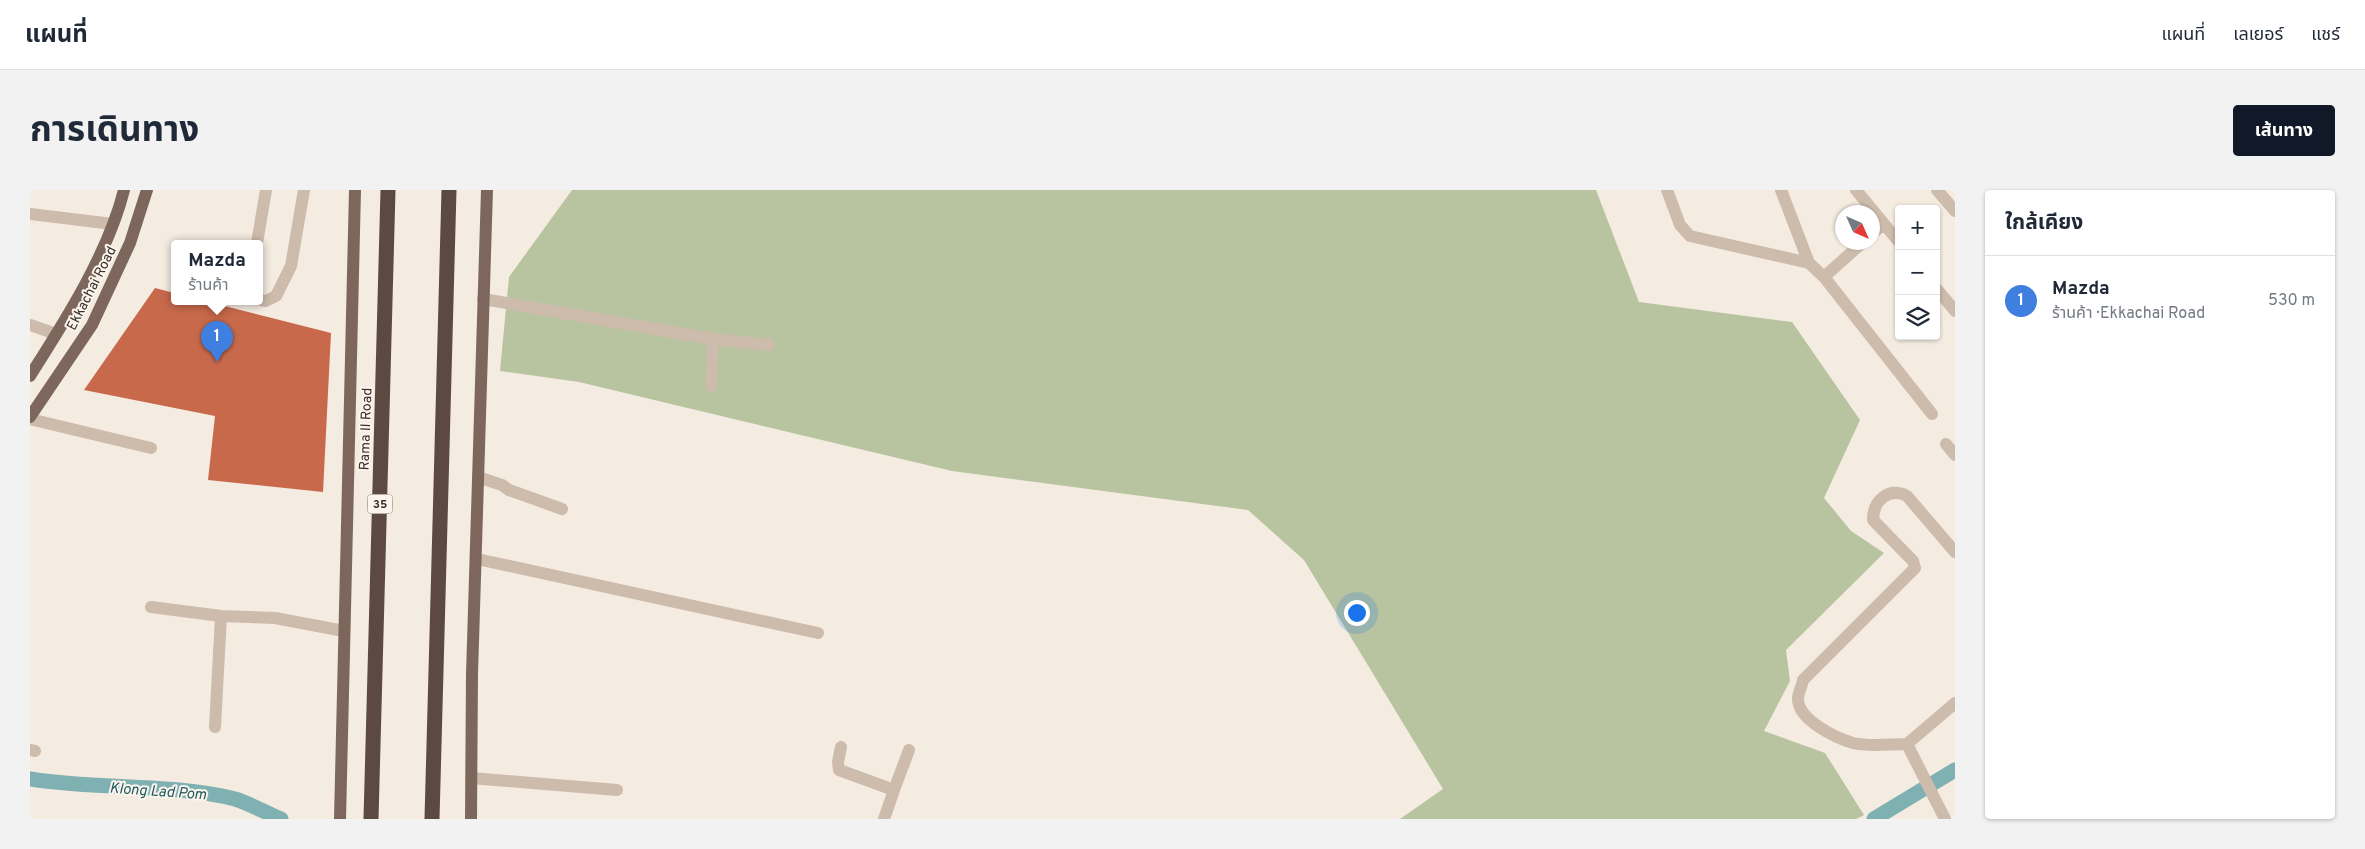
<!DOCTYPE html>
<html lang="th">
<head>
<meta charset="utf-8">
<style>
	:root { --surface:#fff; --page:#f2f2f3; --text:#1f2937; --muted:#747a83; --line:#e0e1e3; --accent:#111827 }
	body { margin:0; font-family:Overpass,"Noto Sans Thai",sans-serif; background:var(--page); color:var(--text) }
	.controls { position:absolute; right:15px; top:15px; display:grid; overflow:hidden; border-radius:5px; box-shadow:0 1px 4px #0004 }
	.controls button { width:45px; height:45px; display:grid; place-items:center; padding:0; border:0; border-bottom:1px solid var(--line); background:var(--surface); color:var(--text); font:25px sans-serif }
	.compass { position:absolute; left:1805px; top:15px; width:45px; height:45px; border-radius:50%; background:var(--surface); box-shadow:0 1px 4px #0004; rotate:135deg }
	.you { position:absolute; left:1326px; top:422px; width:18px; height:18px; margin:-12px; border:4px solid #fff; border-radius:50%; background:#1a73e8; box-shadow:0 0 0 8px #1a73e833 }
	.badge { display:grid; place-items:center; width:32px; height:32px; border-radius:50%; background:var(--accent); color:#fff; font-size:16px; font-weight:700 }
	.pin { position:absolute; translate:-50% -41px; filter:drop-shadow(0 1px 2px #0008) }
	.pin::after { content:''; position:absolute; top:26px; width:18px; height:15px; background:inherit; clip-path:polygon(0 0,100% 0,50% 100%) }
	.popup { position:absolute; left:141px; top:50px; width:92px; height:65px; box-sizing:border-box; display:grid; place-content:center; border-radius:5px; background:var(--surface); filter:drop-shadow(0 1px 4px #0005); font-size:16px; white-space:nowrap; color:var(--muted) }
	.popup b { font-size:19px; color:var(--text) }
	.popup::after { content:''; position:absolute; left:50%; top:100%; margin-left:-10px; border:10px solid transparent; border-top-color:var(--surface) }
	.list { margin:0; padding:0; list-style:none }
	h2 { display:flex; justify-content:space-between; align-items:center; height:65px; margin:0; padding:0 20px; font-size:21px }
	h2 small { font-size:16px; font-weight:400; color:var(--muted) }
	.list li { display:grid; grid-template-columns:32px 1fr auto; gap:15px; align-items:center; box-sizing:border-box; height:90px; padding:0 20px; border-top:1px solid var(--line) }
	.list b { display:block; font-size:19px; white-space:nowrap }
	.list p { margin:0; font-size:16px; white-space:nowrap; color:var(--muted) }
	.list em { font-size:16px; font-style:normal; color:var(--muted) }
	.icon { flex:none; width:28px; height:28px; fill:none; stroke:currentColor; stroke-width:2; stroke-linecap:round; stroke-linejoin:round }
	.map { position:relative; flex:none; width:1925px; height:629px; overflow:hidden; border-radius:5px }
	header { display:flex; align-items:center; gap:30px; box-sizing:border-box; height:70px; padding:0 25px; background:var(--surface); border-bottom:1px solid var(--line) }
	header strong { font-size:24px }
	nav { display:flex; gap:28px; margin-inline-start:auto; font-size:18px }
	.intro { display:flex; align-items:center; justify-content:space-between; box-sizing:border-box; height:120px; padding:0 30px }
	h1 { margin:0; font-size:35px }
	.button { padding:12px 22px; border-radius:5px; background:var(--accent); color:#fff; font-size:18px; font-weight:700 }
	main { display:flex; gap:30px; padding:0 30px }
	aside { flex:1; background:var(--surface); border-radius:5px; box-shadow:0 1px 4px #0004 }
	.map>svg:first-child { display:block }
	.green { fill:#b8c4a0 }
	.lines { fill:none; stroke-linecap:round; stroke-linejoin:round }
	.canal { stroke:#7fb0b2; stroke-width:15 }
	.building { fill:#c8694b }
	.minor { stroke:#cdbbac; stroke-width:12 }
	.major { stroke:#7d675c; stroke-width:12 }
	.highway { stroke:#5c4a42; stroke-width:15 }
	.labels { text-anchor:middle; stroke-width:4; stroke-linejoin:round; paint-order:stroke }
	.shield { fill:#fbf5ee; stroke:#756b66; stroke-width:1 }
	.shield-label { font-size:12px; font-weight:bold; fill:#3b302b }
	.street-label { font-size:14px; fill:#3b302b; stroke:#fbf5ee }
	.water-label { font-size:15px; font-style:italic; fill:#1f5a5e; stroke:#fbf5ee }
</style>
</head>
<body>
<header>
<strong>แผนที่</strong>
<nav><a>แผนที่</a><a>เลเยอร์</a><a>แชร์</a></nav>
</header>
<div class="intro"><h1>การเดินทาง</h1><a class="button">เส้นทาง</a></div>
<main>
<div class="map">
<svg width="1925" height="629" viewBox="0 0 1925 629">
	<rect width="100%" height="100%" fill="#f4ebe1"/>
	<path class="green" d="M 542,0 L 1566,0 L 1609,112 L 1762,132 L 1830,230 L 1794,308 L 1821,341 L 1854,363 L 1756,460 L 1760,491 L 1734,541 L 1795,563 L 1834,625 L 1826,629 L 1370,629 L 1413,599 L 1274,370 L 1218,320 L 922,281 L 549,192 L 470,181 L 479,87 Z"/>
	<g class="lines">
		<path class="canal" d="M 0,589 C 67,600 141,593 205,609 C 221,614 236,623 251,629
			M 1844,629 L 1925,580"/>
	</g>
	<path class="building" d="M 125,98 L 144,103 L 144,111 L 175,111 L 301,143 L 293,302 L 178,290 L 185,226 L 54,200 Z"/>
	<g class="lines">
		<path class="minor" d="M 1637,0 L 1650,35 L 1660,46 L 1779,73 L 1794,87 L 1833,52
			M 1751,0 L 1779,73
			M 1826,0 L 1869,52
			M 1907,0 L 1925,21
			M 0,24 L 83,34
			M 1842,44 L 1854,34
			M 227,53 L 236,0
			M 1794,87 L 1902,224
			M 1906,98 L 1925,121
			M 453,109 L 683,149 L 739,155
			M 230,110 L 236,111 L 246,106 L 261,76 L 274,0
			M 0,135 L 26,144
			M 681,196 L 683,149
			M 0,229 L 121,258
			M 1916,254 L 1925,265
			M 448,287 L 472,295 L 479,300 L 532,319
			M 447,369 L 788,443
			M 121,417 L 191,426 L 245,428 L 314,441
			M 185,537 L 191,426
			M 1877,554 C 1860,554 1839,557 1823,553 C 1806,548 1768,530 1768,509 C 1768,503 1772,496 1773,490 L 1885,378 L 1883,371 L 1843,330 C 1843,310 1859,297 1877,306 L 1925,362
			M 811,557 L 808,572 L 809,580 L 864,600 L 854,629
			M 0,560 L 5,561
			M 441,588 L 587,600
			M 864,600 L 879,560
			M 1915,629 L 1877,554 L 1925,513"/>
		<path class="major" d="M 0,186 C 35,131 78,64 94,0
			M 0,227 L 62,135 L 100,53 L 117,0
			M 310,629 L 325,0
			M 441,629 L 442,484 L 457,0"/>
		<path class="highway" d="M 341,629 L 358,0
			M 402,629 L 419,0"/>
	</g>
	<g class="labels">
		<rect class="shield" x="337.5" y="304.5" width="25" height="19" rx="4"/>
		<g class="shield-label">
			<text x="350" y="318">35</text>
		</g>
		<g class="street-label">
			<text transform="translate(61 98) rotate(-63)" y="5">Ekkachai Road</text>
			<text transform="translate(335 239) rotate(-88)" y="5">Rama II Road</text>
		</g>
		<g class="water-label">
			<text transform="translate(128 601) rotate(4)" y="5">Klong Lad Pom</text>
		</g>
	</g>
</svg>
<div class="controls">
<button>+</button>
<button>−</button>
<button><svg class="icon" aria-label="layers" viewBox="0 0 24 24"><path d="M12 4l9 5-9 5-9-5zM3 14l9 5 9-5"/></svg></button>
</div>
<svg class="compass" viewBox="-18 -18 36 36"><path d="M0-13l5 13h-10z" fill="#e53935"/><path d="M0 13l5-13h-10z" fill="#747a83"/></svg>
<div class="you"></div>
<div class="pin badge" style="left:187px;top:172px;background:#3f7fe0">1</div>
<div class="popup"><b>Mazda</b>ร้านค้า</div>
</div>
<aside>
<h2>ใกล้เคียง<small></small></h2>
<ul class="list">
<li><span class="badge" style="background:#3f7fe0">1</span><div><b>Mazda</b><p>ร้านค้า · Ekkachai Road</p></div><em>530 m</em></li>
</ul>
</aside>
</main>
</body>
</html>
